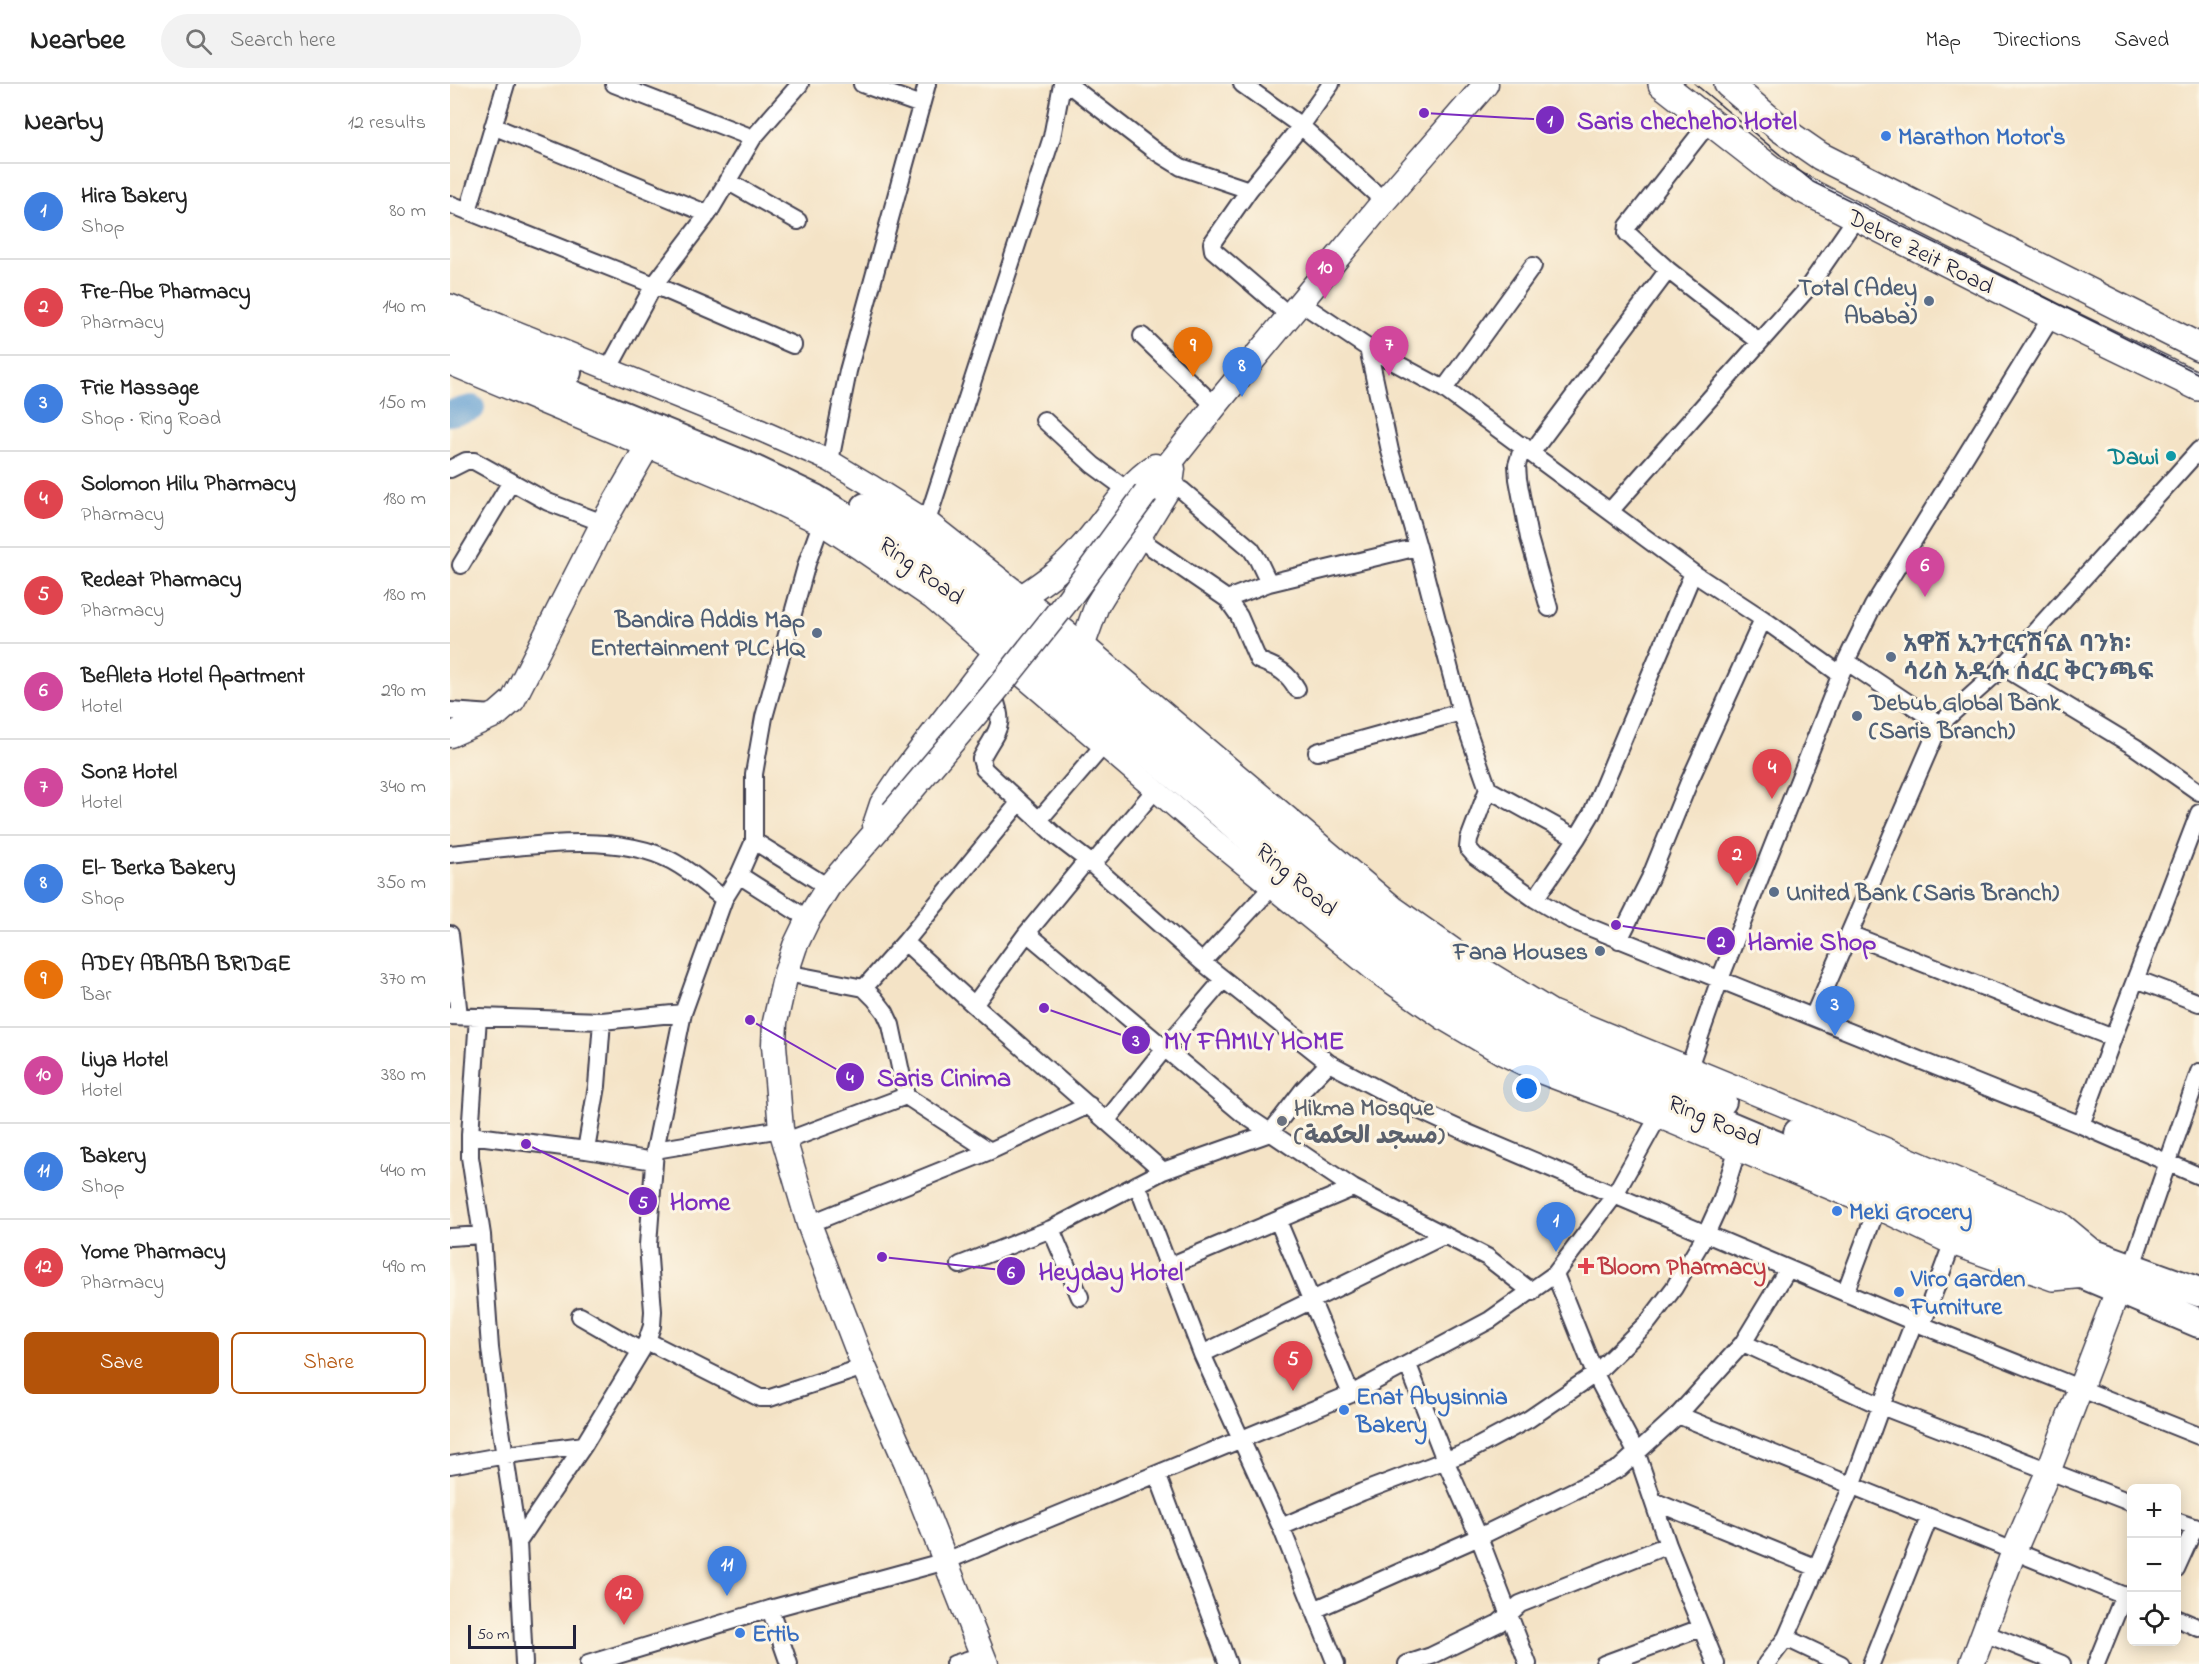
<!DOCTYPE html>
<html lang="en">
<head>
<meta charset="utf-8">
<style>
	:root { --surface:#fff; --page:#f2f2f2; --text:#222; --muted:#767676; --line:#e0e0e0; --accent:#b45309 }
	body { margin:0; font-family:"Indie Flower","Playpen Sans Arabic","Noto Sans Ethiopic",sans-serif; background:var(--page); color:var(--text) }
	.controls { position:absolute; right:18px; bottom:18px; display:grid; overflow:hidden; border-radius:9px; box-shadow:0 3px 15px #0003 }
	.controls button { width:54px; height:54px; display:grid; place-items:center; padding:0; border:0; border-bottom:2px solid var(--line); background:var(--surface); color:var(--text); font:30px sans-serif }
	.scale { position:absolute; left:18px; bottom:15px; width:108px; box-sizing:border-box; padding-left:6px; border:3px solid #22223b; border-top:0; font-size:16px; line-height:21px; white-space:nowrap; color:#22223b; -webkit-text-stroke:4px #fcf5e5; paint-order:stroke }
	.you { position:absolute; left:1077px; top:1005px; width:21px; height:21px; margin:-15px; border:4px solid #fff; border-radius:50%; background:#1a73e8; box-shadow:0 0 0 9px #1a73e833 }
	.badge { display:grid; place-items:center; width:39px; height:39px; border-radius:50%; background:var(--accent); color:#fff; font-size:20px; font-weight:700 }
	.pin { position:absolute; translate:-50% -50px; filter:drop-shadow(0 2px 3px #0008) }
	.pin::after { content:''; position:absolute; top:32px; width:21px; height:18px; background:inherit; clip-path:polygon(0 0,100% 0,50% 100%) }
	.list { margin:0; padding:0; list-style:none }
	h2 { display:flex; justify-content:space-between; align-items:center; height:78px; margin:0; padding:0 24px; font-size:26px }
	h2 small { font-size:20px; font-weight:400; color:var(--muted) }
	.list li { display:grid; grid-template-columns:39px 1fr auto; gap:18px; align-items:center; box-sizing:border-box; height:96px; padding:0 24px; border-top:2px solid var(--line) }
	.list b { display:block; font-size:22px; white-space:nowrap }
	.list p { margin:0; font-size:20px; white-space:nowrap; color:var(--muted) }
	.list em { font-size:20px; font-style:normal; color:var(--muted) }
	.actions { display:flex; gap:12px; padding:18px 24px }
	.actions a { flex:1; padding:14px 0; border:2px solid var(--accent); border-radius:9px; text-align:center; font-size:21px; color:var(--accent) }
	.actions .main { background:var(--accent); color:#fff }
	.icon { flex:none; width:33px; height:33px; fill:none; stroke:currentColor; stroke-width:2; stroke-linecap:round; stroke-linejoin:round }
	.map { position:relative; flex:none; width:1749px; height:1580px; overflow:hidden }
	header { display:flex; align-items:center; gap:36px; box-sizing:border-box; height:84px; padding:0 30px; background:var(--surface); border-bottom:2px solid var(--line) }
	header strong { font-size:28px }
	nav { display:flex; gap:33px; margin-inline-start:auto; font-size:21px }
	.search { width:420px; height:54px; background:var(--page); display:flex; align-items:center; gap:15px; box-sizing:border-box; padding:0 21px; border-radius:33px; color:var(--muted); font-size:22px }
	main { display:flex }
	aside { flex:1; background:var(--surface) }
	.map>svg:first-child { display:block }
	.lines { fill:none; stroke-linecap:round; stroke-linejoin:round }
	.river { stroke:#629fd3; stroke-width:26 }
	.minor-casing { stroke:#423f50; stroke-width:20 }
	.tertiary-casing { stroke:#423f50; stroke-width:24 }
	.secondary-casing { stroke:#423f50; stroke-width:27 }
	.primary-casing { stroke:#423f50; stroke-width:30 }
	.trunk-casing { stroke:#423f50; stroke-width:32 }
	.minor { stroke:#fff; stroke-width:16 }
	.tertiary { stroke:#fff; stroke-width:21 }
	.secondary { stroke:#fff; stroke-width:24 }
	.primary { stroke:#fff; stroke-width:27 }
	.trunk { stroke:#fff; stroke-width:28 }
	.tram { stroke:#22223b; stroke-width:1.5 }
	.secondary-bridge-casing { stroke:#423f50; stroke-width:27; stroke-linecap:butt }
	.secondary-bridge { stroke:#fff; stroke-width:24 }
	.shop-dot { fill:#3f7fe0; stroke:#fcf5e5; stroke-width:2 }
	.service-dot { fill:#5c6f8a; stroke:#fcf5e5; stroke-width:2 }
	.culture-dot { fill:#0f9aa8; stroke:#fcf5e5; stroke-width:2 }
	.worship-dot { fill:#6b7280; stroke:#fcf5e5; stroke-width:2 }
	.health-dot { fill:#e0444e; stroke:#fcf5e5; stroke-width:2 }
	.labels { text-anchor:middle; stroke-width:6; stroke-linejoin:round; paint-order:stroke }
	.shop-label { font-size:24px; font-weight:bold; fill:#366cbe; stroke:#fcf5e5; text-anchor:start }
	.street-label { font-size:24px; fill:#22223b; stroke:#fcf5e5 }
	.service-label { font-size:24px; font-weight:bold; fill:#4e5e75; stroke:#fcf5e5; text-anchor:end }
	.culture-label { font-size:24px; font-weight:bold; fill:#0d838f; stroke:#fcf5e5; text-anchor:end }
	.worship-label { font-size:24px; font-weight:bold; fill:#5b616d; stroke:#fcf5e5; text-anchor:start }
	.health-label { font-size:24px; font-weight:bold; fill:#be3a42; stroke:#fcf5e5; text-anchor:start }
	.leader { fill:none; stroke:#7b2cbf; stroke-width:2 }
	.callout-dot { fill:#7b2cbf; stroke:#fcf5e5; stroke-width:2 }
	.mark-label { font-size:18px; text-anchor:middle; font-weight:bold; fill:#fff }
	.callout-label { font-size:26px; text-anchor:middle; font-weight:bold; fill:#7b2cbf; stroke:#fcf5e5; stroke-width:6; stroke-linejoin:round; paint-order:stroke }
</style>
</head>
<body>
<header>
<strong>Nearbee</strong>
<div class="search"><svg class="icon" aria-label="search" viewBox="0 0 24 24"><circle cx="10" cy="10" r="6"/><path d="M15 15l6 6"/></svg>Search here</div>
<nav><a>Map</a><a>Directions</a><a>Saved</a></nav>
</header>
<main>
<aside>
<h2>Nearby<small>12 results</small></h2>
<ul class="list">
<li><span class="badge" style="background:#3f7fe0">1</span><div><b>Hira Bakery</b><p>Shop</p></div><em>80 m</em></li>
<li><span class="badge" style="background:#e0444e">2</span><div><b>Fre-Abe Pharmacy</b><p>Pharmacy</p></div><em>140 m</em></li>
<li><span class="badge" style="background:#3f7fe0">3</span><div><b>Frie Massage</b><p>Shop · Ring Road</p></div><em>150 m</em></li>
<li><span class="badge" style="background:#e0444e">4</span><div><b>Solomon Hilu Pharmacy</b><p>Pharmacy</p></div><em>180 m</em></li>
<li><span class="badge" style="background:#e0444e">5</span><div><b>Redeat Pharmacy</b><p>Pharmacy</p></div><em>180 m</em></li>
<li><span class="badge" style="background:#d1479c">6</span><div><b>BeAleta Hotel Apartment</b><p>Hotel</p></div><em>290 m</em></li>
<li><span class="badge" style="background:#d1479c">7</span><div><b>Sonz Hotel</b><p>Hotel</p></div><em>340 m</em></li>
<li><span class="badge" style="background:#3f7fe0">8</span><div><b>El- Berka Bakery</b><p>Shop</p></div><em>350 m</em></li>
<li><span class="badge" style="background:#e8710a">9</span><div><b>ADEY ABABA BRIDGE</b><p>Bar</p></div><em>370 m</em></li>
<li><span class="badge" style="background:#d1479c">10</span><div><b>Liya Hotel</b><p>Hotel</p></div><em>380 m</em></li>
<li><span class="badge" style="background:#3f7fe0">11</span><div><b>Bakery</b><p>Shop</p></div><em>440 m</em></li>
<li><span class="badge" style="background:#e0444e">12</span><div><b>Yome Pharmacy</b><p>Pharmacy</p></div><em>490 m</em></li>
</ul>
<div class="actions"><a class="main">Save</a><a>Share</a></div>
</aside>
<div class="map">
<svg width="1749" height="1580" viewBox="0 0 1749 1580">
	<rect width="100%" height="100%" fill="#fcf5e5"/>
	<filter id="ink" filterUnits="userSpaceOnUse"><feTurbulence type="fractalNoise" baseFrequency=".0167" numOctaves="2"/><feDisplacementMap in="SourceGraphic" scale="12" xChannelSelector="R" yChannelSelector="G"/><feConvolveMatrix kernelMatrix="1 2 1 2 8 2 1 2 1" color-interpolation-filters="sRGB"/></filter>
	<filter id="wash" filterUnits="userSpaceOnUse"><feTurbulence type="fractalNoise" baseFrequency=".008" numOctaves="4" result="noise"/><feDisplacementMap in="SourceGraphic" scale="24" xChannelSelector="R" yChannelSelector="G"/><feGaussianBlur stdDeviation="1.35" result="paint"/><feColorMatrix in="noise" values="0 0 0 0 0 0 0 0 0 0 0 0 0 0 0 0 0 1.4 0 .05"/><feComposite in="paint" operator="in"/></filter>
	<g filter="url(#wash)">
		<rect width="100%" height="100%" fill="#f4e3c6"/>
		<g class="lines">
			<path class="river" d="M 0,329 L 22,324"/>
		</g>
	</g>
	<g filter="url(#ink)">
		<g class="lines">
			<defs>
				<path id="minor" d="M 164,0 L 303,54
					M 412,0 L 471,21
					M 618,0 L 705,67 L 731,83 L 799,106 L 851,42 L 881,0
					M 792,0 L 851,42 L 934,117
					M 43,42 L 258,130
					M 277,97 L 348,137
					M 799,106 L 762,159 L 763,166 L 840,232
					M 0,120 L 204,201 L 258,130 L 303,54 L 350,0
					M 18,127 L 56,0
					M 851,219 L 918,264 L 940,367 L 968,463 L 1011,628 L 1038,705 L 1019,755 L 1018,764 L 1025,772 L 1085,815 L 1119,835 L 1631,1041 L 1749,1092
					M 692,252 L 765,322
					M 1310,258 L 1357,205 L 1406,134
					M 918,264 L 994,305 L 1243,489 L 1313,535 L 1390,590
					M 159,284 L 204,201 L 343,261
					M 994,305 L 1083,182
					M 594,336 L 643,381 L 677,406
					M 1073,361 L 1067,381 L 1068,395 L 1079,454 L 1099,524
					M 1082,368 L 1218,186
					M 380,377 L 398,287 L 477,0
					M 0,385 L 16,377 L 24,377 L 98,418 L 153,439
					M 721,400 L 733,407 L 801,465 L 808,476 L 819,499
					M 1161,426 L 1310,258 L 1218,186 L 1177,149 L 1178,142 L 1260,37
					M 477,437 L 602,53 L 612,0
					M 688,454 L 777,515 L 819,499 L 968,463
					M 11,481 L 61,398
					M 777,515 L 789,532 L 808,576 C 827,584 836,586 847,605
					M 1396,577 L 1490,640
					M 1553,583 L 1685,663 L 1749,708
					M 543,610 C 557,645 546,645 531,675 L 534,685 L 607,753 L 637,776 L 752,878 L 879,979 L 964,1024 L 1018,1049 L 1464,1238 L 1749,1352
					M 0,627 L 43,630
					M 867,668 L 1011,628
					M 1038,705 L 1127,754
					M 589,736 L 653,662
					M 304,757 L 378,803
					M 0,770 C 64,764 163,745 222,777 C 241,787 257,802 274,815
					M 637,776 L 577,849 L 524,921 L 713,1087 L 820,1049 L 853,1006 L 879,979
					M 642,781 L 705,706
					M 289,791 L 358,835
					M 1085,815 L 1127,754 L 1142,729 L 1243,489
					M 577,849 L 793,1030 L 903,1104 L 1037,1173 L 1082,1208
					M 0,850 L 9,932
					M 1399,850 L 1663,954 L 1631,1041
					M 1169,856 L 1200,794 L 1239,698 L 1313,535
					M 752,878 L 821,804
					M 336,889 L 414,904 L 425,915 L 435,928 L 441,941 L 456,1012 L 540,1067
					M 1686,895 L 1749,919
					M 414,904 L 455,858
					M 524,921 L 455,858 L 569,719
					M 0,932 L 152,937 L 233,929 L 274,815 L 289,791 L 304,757 L 304,690 L 314,633 L 357,479 L 371,440
					M 1363,933 L 1490,640 L 1553,583 L 1749,366
					M 1663,954 L 1749,729
					M 1239,983 L 1270,895 L 1396,577 L 1423,522 L 1602,232
					M 657,1036 L 714,965 L 773,896
					M 20,1051 L 28,933
					M 333,1058 L 456,1012
					M 136,1066 L 147,1002 L 152,937
					M 205,1066 L 331,1045
					M 687,1100 L 752,1270 L 831,1443 L 886,1580
					M 828,1137 L 901,1310
					M 359,1140 L 540,1067 L 639,1021
					M 601,1145 L 630,1213
					M 0,1153 L 32,1151
					M 510,1181 L 601,1145 L 713,1087
					M 1682,1182 L 1749,988
					M 717,1183 L 903,1104
					M 1105,1190 L 1145,1290 L 1187,1370 L 1218,1461 L 1266,1580
					M 1395,1209 L 1427,1124
					M 130,1232 L 191,1267
					M 1472,1241 L 1502,1160
					M 197,1257 L 310,1314 L 320,1314 L 414,1283
					M 1293,1259 L 1431,1322 L 1682,1419
					M 752,1270 L 995,1151
					M 958,1281 L 995,1376 L 1029,1453 L 1078,1580
					M 1228,1331 L 1682,1515
					M 0,1381 L 56,1371 L 134,1361 L 197,1257 L 202,1242 L 203,1227 L 198,1161 L 205,1066 L 233,929
					M 707,1390 L 778,1580
					M 1203,1417 L 1365,1483
					M 1726,1437 L 1749,1445
					M 831,1443 L 912,1408 L 1017,1368 L 1079,1335 L 1145,1290 L 1199,1237 L 1224,1204 L 1256,1150 L 1272,1115 L 1287,1067
					M 68,1458 L 47,1320 L 40,1264 L 32,1151 L 20,1073 L 20,1051 L 136,1066 L 204,1077
					M 1726,1485 L 1745,1443
					M 320,1525 L 339,1580
					M 864,1526 L 1029,1453 L 1170,1384 L 1228,1331 L 1293,1259 L 1338,1185
					M 1726,1534 L 1749,1544
					M 1534,1549 L 1612,1580
					M 1336,1554 L 1391,1580
					M 74,1580 L 68,1458 L 134,1361
					M 138,1580 L 320,1525 L 496,1477 L 901,1310 L 1040,1236 L 1105,1190 L 1164,1112 L 1208,1033
					M 504,1580 L 533,1571
					M 957,1580 L 981,1572 L 1049,1539 L 1070,1520 L 1218,1461
					M 1154,1580 L 1251,1544
					M 1316,1580 L 1336,1554 L 1402,1402 L 1431,1322 L 1464,1238
					M 1421,1580 L 1479,1434
					M 1646,1580 L 1674,1511"/>
				<path id="tertiary" d="M 0,221 L 312,347 L 380,377 L 420,401 L 477,437 L 633,560 L 944,823 L 1022,878 L 1102,927 L 1397,1048 L 1611,1139 L 1641,1164
					M 0,280 L 284,399 L 371,440 L 411,466 L 481,514 L 758,751 L 927,889 L 996,937 L 1052,970 L 1091,989 L 1208,1033 L 1427,1124 L 1502,1160 L 1603,1196 L 1636,1193"/>
				<path id="secondary" d="M 696,409 L 765,322 L 934,117 L 1036,0
					M 573,512 C 594,498 614,484 630,465 C 655,438 673,403 705,382
					M 633,560 L 647,521 L 721,400 L 723,385
					M 0,651 L 47,630 L 63,616 L 153,439 L 197,363
					M 443,728 L 378,803 L 358,835 L 345,862 L 336,889 L 325,938 L 324,961 L 331,1045 L 359,1140 L 414,1283 L 457,1380 L 536,1580
					M 425,741 L 432,720 L 453,689 L 545,569
					M 1522,1580 L 1564,1467 L 1598,1388 L 1668,1206"/>
				<path id="primary" d="M 1212,0 L 1331,93 L 1354,106 L 1602,232 L 1749,303
					M 1278,0 L 1331,45 L 1370,72 L 1749,263"/>
				<path id="trunk" d="M 0,239 L 117,288
					M 0,261 L 298,383 L 365,415 L 432,455 L 492,498 L 759,719 L 891,833 L 972,895 L 1020,927 L 1103,970 L 1230,1021 L 1749,1239
					M 416,423 L 458,448 L 543,511 L 905,813 L 987,876 L 1041,913 L 1114,950 L 1272,1017
					M 1348,1049 L 1605,1156 L 1749,1208"/>
			</defs>
			<use href="#minor" class="minor-casing"/>
			<use href="#tertiary" class="tertiary-casing"/>
			<use href="#secondary" class="secondary-casing"/>
			<use href="#primary" class="primary-casing"/>
			<use href="#trunk" class="trunk-casing"/>
			<use href="#minor" class="minor"/>
			<use href="#tertiary" class="tertiary"/>
			<use href="#secondary" class="secondary"/>
			<use href="#primary" class="primary"/>
			<use href="#trunk" class="trunk"/>
			<path class="tram" d="M 1245,0 L 1363,98 L 1749,290"/>
			<defs>
				<path id="secondary-bridge" d="M 443,728 L 543,610 L 617,517 L 696,409"/>
			</defs>
			<use href="#secondary-bridge" class="secondary-bridge-casing"/>
			<use href="#secondary-bridge" class="secondary-bridge"/>
		</g>
	</g>
	<g class="shop-dot">
		<circle cx="1436" cy="52" r="6"/>
		<circle cx="1387" cy="1127" r="6"/>
		<circle cx="1449" cy="1208" r="6"/>
		<circle cx="894" cy="1326" r="6"/>
		<circle cx="290" cy="1549" r="6"/>
	</g>
	<g class="service-dot">
		<circle cx="1479" cy="217" r="6"/>
		<circle cx="367" cy="549" r="6"/>
		<circle cx="1441" cy="573" r="6"/>
		<circle cx="1407" cy="632" r="6"/>
		<circle cx="1324" cy="808" r="6"/>
		<circle cx="1150" cy="867" r="6"/>
	</g>
	<circle class="culture-dot" cx="1721" cy="372" r="6"/>
	<circle class="worship-dot" cx="832" cy="1037" r="6"/>
	<path class="health-dot" d="M1133 1173h6v6h6v6h-6v6h-6v-6h-6v-6h6z"/>
	<g class="labels">
		<g class="shop-label">
			<text x="1448" y="60">Marathon Motor's</text>
			<text x="1399" y="1135">Meki Grocery</text>
			<text x="1461" y="1202">Viro Garden<tspan x="1461" dy="28">Furniture</tspan></text>
			<text x="906" y="1320">Enat Abysinnia<tspan x="906" dy="28">Bakery</tspan></text>
			<text x="302" y="1557">Ertib</text>
		</g>
		<g class="street-label">
			<text transform="translate(1471 167) rotate(27)" y="8">Debre Zeit Road</text>
			<text transform="translate(472 486) rotate(36)" y="8">Ring Road</text>
			<text transform="translate(847 795) rotate(41)" y="8">Ring Road</text>
			<text transform="translate(1265 1036) rotate(23)" y="8">Ring Road</text>
		</g>
		<g class="service-label">
			<text x="1467" y="211">Total (Adey<tspan x="1467" dy="28">Ababa)</tspan></text>
			<text x="355" y="543">Bandira Addis Map<tspan x="355" dy="28">Entertainment PLC HQ</tspan></text>
			<text x="1453" y="567" text-anchor="start">አዋሽ ኢንተርናሽናል ባንክ፡<tspan x="1453" dy="28">ሳሪስ አዲሱ ሰፈር ቅርንጫፍ</tspan></text>
			<text x="1419" y="626" text-anchor="start">Debub Global Bank<tspan x="1419" dy="28">(Saris Branch)</tspan></text>
			<text x="1336" y="816" text-anchor="start">United Bank (Saris Branch)</text>
			<text x="1138" y="875">Fana Houses</text>
		</g>
		<g class="culture-label">
			<text x="1709" y="380">Dawi</text>
		</g>
		<g class="worship-label">
			<text x="844" y="1031">Hikma Mosque<tspan x="844" dy="28">(مسجد الحكمة)</tspan></text>
		</g>
		<g class="health-label">
			<text x="1148" y="1190">Bloom Pharmacy</text>
		</g>
	</g>
	<path class="leader" d="M974 29L1100 36M1166 841L1271 857M594 924L686 956M300 936L400 993M76 1060L193 1117M432 1173L561 1187"/>
	<g class="callout-dot">
		<circle cx="974" cy="29" r="6"/>
		<circle cx="1166" cy="841" r="6"/>
		<circle cx="594" cy="924" r="6"/>
		<circle cx="300" cy="936" r="6"/>
		<circle cx="76" cy="1060" r="6"/>
		<circle cx="432" cy="1173" r="6"/>
		<circle cx="1100" cy="36" r="15"/>
		<circle cx="1271" cy="857" r="15"/>
		<circle cx="686" cy="956" r="15"/>
		<circle cx="400" cy="993" r="15"/>
		<circle cx="193" cy="1117" r="15"/>
		<circle cx="561" cy="1187" r="15"/>
	</g>
	<g class="mark-label">
		<text x="1100" y="42">1</text>
		<text x="1271" y="863">2</text>
		<text x="686" y="962">3</text>
		<text x="400" y="999">4</text>
		<text x="193" y="1124">5</text>
		<text x="561" y="1194">6</text>
	</g>
	<g class="callout-label">
		<text x="1237" y="45">Saris checheho Hotel</text>
		<text x="1362" y="866">Hamie Shop</text>
		<text x="804" y="965">MY FAMILY HOME</text>
		<text x="494" y="1002">Saris Cinima</text>
		<text x="250" y="1126">Home</text>
		<text x="661" y="1196">Heyday Hotel</text>
	</g>
</svg>
<div class="controls">
<button>+</button>
<button>−</button>
<button><svg class="icon" aria-label="locate" viewBox="0 0 24 24"><circle cx="12" cy="12" r="6"/><path d="M12 2v4M12 18v4M2 12h4M18 12h4"/></svg></button>
</div>
<div class="scale">50 m</div>
<div class="you"></div>
<div class="pin badge" style="left:1106px;top:1168px;background:#3f7fe0">1</div>
<div class="pin badge" style="left:1287px;top:802px;background:#e0444e">2</div>
<div class="pin badge" style="left:1385px;top:952px;background:#3f7fe0">3</div>
<div class="pin badge" style="left:1322px;top:715px;background:#e0444e">4</div>
<div class="pin badge" style="left:843px;top:1307px;background:#e0444e">5</div>
<div class="pin badge" style="left:1475px;top:513px;background:#d1479c">6</div>
<div class="pin badge" style="left:939px;top:292px;background:#d1479c">7</div>
<div class="pin badge" style="left:792px;top:313px;background:#3f7fe0">8</div>
<div class="pin badge" style="left:743px;top:293px;background:#e8710a">9</div>
<div class="pin badge" style="left:875px;top:215px;background:#d1479c">10</div>
<div class="pin badge" style="left:277px;top:1512px;background:#3f7fe0">11</div>
<div class="pin badge" style="left:174px;top:1541px;background:#e0444e">12</div>
</div>
</main>
</body>
</html>
